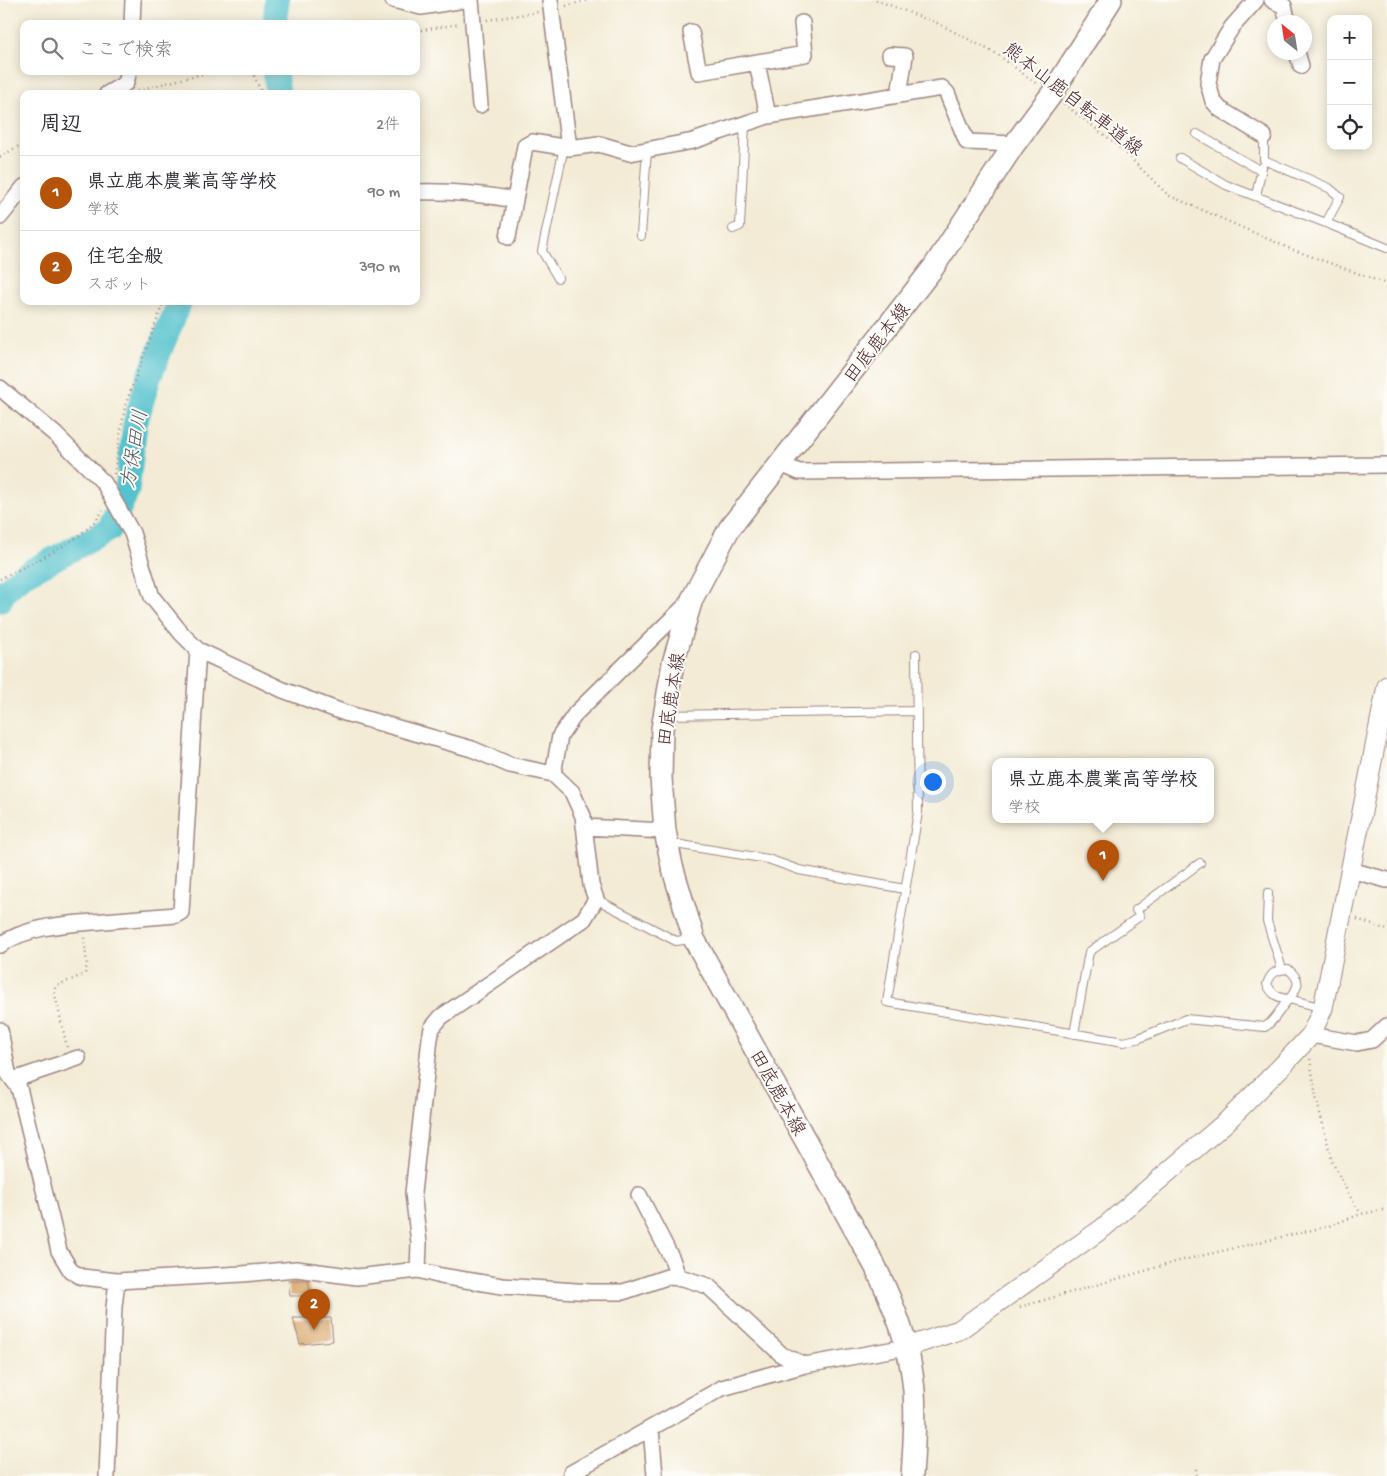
<!DOCTYPE html>
<html lang="ja">
<head>
<meta charset="utf-8">
<style>
	:root { --surface:#fff; --page:#f7f7f7; --text:#2b2b33; --muted:#7c7c81; --line:#e1e1e2; --accent:#b45309 }
	body { margin:0; font-family:"Gochi Hand","Klee One",sans-serif; background:var(--page); color:var(--text) }
	.controls { position:absolute; right:15px; top:15px; display:grid; overflow:hidden; border-radius:10px; box-shadow:0 2px 12px #0003 }
	.controls button { width:45px; height:45px; display:grid; place-items:center; padding:0; border:0; border-bottom:1px solid var(--line); background:var(--surface); color:var(--text); font:25px sans-serif }
	.compass { position:absolute; left:1267px; top:15px; width:45px; height:45px; border-radius:50%; background:var(--surface); box-shadow:0 2px 12px #0003; rotate:330deg }
	.you { position:absolute; left:932px; top:781px; width:18px; height:18px; margin:-12px; border:4px solid #fff; border-radius:50%; background:#1a73e8; box-shadow:0 0 0 8px #1a73e833 }
	.badge { display:grid; place-items:center; width:32px; height:32px; border-radius:50%; background:var(--accent); color:#fff; font-size:16px; font-weight:700 }
	.pin { position:absolute; translate:-50% -41px; filter:drop-shadow(0 1px 2px #0008) }
	.pin::after { content:''; position:absolute; top:26px; width:18px; height:15px; background:inherit; clip-path:polygon(0 0,100% 0,50% 100%) }
	.popup { position:absolute; left:992px; top:758px; width:222px; height:65px; box-sizing:border-box; display:grid; place-content:center; border-radius:10px; background:var(--surface); filter:drop-shadow(0 1px 4px #0005); font-size:16px; white-space:nowrap; color:var(--muted) }
	.popup b { font-size:19px; color:var(--text) }
	.popup::after { content:''; position:absolute; left:50%; top:100%; margin-left:-10px; border:10px solid transparent; border-top-color:var(--surface) }
	.list { margin:0; padding:0; list-style:none }
	h2 { display:flex; justify-content:space-between; align-items:center; height:65px; margin:0; padding:0 20px; font-size:21px }
	h2 small { font-size:16px; font-weight:400; color:var(--muted) }
	.list li { display:grid; grid-template-columns:32px 1fr auto; gap:15px; align-items:center; box-sizing:border-box; height:75px; padding:0 20px; border-top:1px solid var(--line) }
	.list b { display:block; font-size:19px; white-space:nowrap }
	.list p { margin:0; font-size:16px; white-space:nowrap; color:var(--muted) }
	.list em { font-size:16px; font-style:normal; color:var(--muted) }
	.icon { flex:none; width:28px; height:28px; fill:none; stroke:currentColor; stroke-width:2; stroke-linecap:round; stroke-linejoin:round }
	.map { position:relative; flex:none; width:1387px; height:1476px; overflow:hidden }
	.search { position:absolute; background:var(--surface); box-shadow:0 2px 12px #0003; left:20px; top:20px; width:400px; height:55px; display:flex; align-items:center; gap:12px; box-sizing:border-box; padding:0 18px; border-radius:10px; color:var(--muted); font-size:19px }
	.panel { position:absolute; background:var(--surface); box-shadow:0 2px 12px #0003; left:20px; top:90px; width:400px; height:215px; border-radius:10px }
	.map>svg:first-child { display:block }
	.lines { fill:none; stroke-linecap:round; stroke-linejoin:round }
	.river { stroke:#55c2ce; stroke-width:25 }
	.building { fill:#d49d5d }
	.service-casing { stroke:#9e8580; stroke-width:10 }
	.minor-casing { stroke:#9e8580; stroke-width:18 }
	.tertiary-casing { stroke:#9e8580; stroke-width:21 }
	.secondary-casing { stroke:#9e8580; stroke-width:24 }
	.path { stroke:#9e8580; stroke-width:2.5; stroke-dasharray:1 4; stroke-linecap:butt }
	.service { stroke:#fff; stroke-width:8 }
	.minor { stroke:#fff; stroke-width:15 }
	.tertiary { stroke:#fff; stroke-width:19 }
	.secondary { stroke:#fff; stroke-width:21 }
	.labels { text-anchor:middle; stroke-width:4; stroke-linejoin:round; paint-order:stroke }
	.street-label { font-size:19px; fill:#4a1f2b; stroke:#fdfcf7 }
	.water-label { font-size:20px; font-style:italic; fill:#4e5864; stroke:#fdfcf7 }
</style>
</head>
<body>
<div class="map">
<svg width="1387" height="1476" viewBox="0 0 1387 1476">
	<rect width="100%" height="100%" fill="#fdfcf7"/>
	<filter id="ink" filterUnits="userSpaceOnUse"><feTurbulence type="fractalNoise" baseFrequency=".02" numOctaves="2"/><feDisplacementMap in="SourceGraphic" scale="10" xChannelSelector="R" yChannelSelector="G"/><feConvolveMatrix kernelMatrix="1 2 1 2 8 2 1 2 1" color-interpolation-filters="sRGB"/></filter>
	<filter id="wash" filterUnits="userSpaceOnUse"><feTurbulence type="fractalNoise" baseFrequency=".0096" numOctaves="4" result="noise"/><feDisplacementMap in="SourceGraphic" scale="20" xChannelSelector="R" yChannelSelector="G"/><feGaussianBlur stdDeviation="1.12" result="paint"/><feColorMatrix in="noise" values="0 0 0 0 0 0 0 0 0 0 0 0 0 0 0 0 0 1.4 0 .05"/><feComposite in="paint" operator="in"/></filter>
	<g filter="url(#wash)">
		<rect width="100%" height="100%" fill="#f3ebd5"/>
		<g class="lines">
			<path class="river" d="M 275,24 L 277,0
				M 275,71 L 278,94
				M 0,600 L 5,591 L 23,575 L 109,530 L 127,491 L 135,424 L 148,380 L 180,301"/>
		</g>
		<g id="blocks">
			<path class="building" d="M 288,1281 L 308,1281 L 311,1296 L 290,1296 Z
				M 293,1318 L 331,1318 L 333,1341 L 300,1344 Z"/>
		</g>
	</g>
	<g filter="url(#ink)">
		<use href="#blocks" fill-opacity="0" stroke="#9e8580" stroke-width="1"/>
		<g class="lines">
			<defs>
				<path id="service" d="M 1197,134 L 1261,171
					M 1264,136 L 1264,160 L 1329,188 L 1340,197 L 1326,223
					M 1180,158 L 1226,185 L 1326,223 L 1387,248
					M 1256,196 L 1262,167
					M 733,229 L 740,226 L 745,125
					M 641,236 L 647,150
					M 558,278 L 542,251 L 564,147
					M 916,654 L 918,812 L 887,1002 L 1124,1042 L 1137,1039 L 1186,1019 L 1265,1027 C 1276,1020 1280,1008 1289,999 L 1323,1008
					M 666,715 L 917,711
					M 669,843 L 768,859 L 799,870 L 905,889
					M 1268,893 L 1267,921 L 1282,969
					M 596,899 L 676,941 L 691,939
					M 1288,969 C 1301,980 1300,986 1289,999 C 1278,998 1272,995 1267,984 C 1271,973 1275,970 1288,969 Z
					M 1074,1034 L 1089,952 L 1140,916 L 1136,910 L 1200,863"/>
				<path id="minor" d="M 393,0 L 421,7 L 464,0
					M 471,0 L 480,105
					M 550,0 L 569,148
					M 1256,0 L 1232,27 L 1212,59 L 1208,83 L 1213,101 L 1220,109 L 1264,136
					M 1272,0 L 1284,6 L 1288,22
					M 132,24 L 133,0
					M 691,32 L 699,72 L 805,54 L 802,23
					M 1297,52 L 1301,66
					M 890,55 L 905,56 L 899,95
					M 757,63 L 768,116
					M 107,94 L 126,83 L 129,71
					M 416,192 C 450,191 482,194 515,200
					M 0,217 L 24,187
					M 508,237 L 525,146 L 532,142 L 569,148 L 599,144 L 630,153 L 693,141 L 768,116 L 942,88 L 947,93 L 967,142 L 1015,144
					M 0,388 L 56,435 L 104,483 L 132,533 L 152,597 L 182,634 L 198,650 L 283,690 L 345,713 L 472,749 L 510,765 L 553,774 L 572,792 L 583,816 L 591,885 L 596,899 L 584,919 L 441,1017 L 432,1028 L 430,1038 L 413,1193 L 419,1243 L 418,1270
					M 781,464 L 799,472 L 1387,465
					M 553,774 L 560,736 L 576,713 L 690,601
					M 584,827 L 665,831
					M 1350,870 L 1387,880
					M 0,945 C 29,925 70,924 104,921 C 128,919 152,917 176,915 L 181,912 L 198,650
					M 0,1030 L 8,1073 L 19,1088 L 59,1251 L 71,1271 L 82,1277 L 117,1281 L 242,1274 L 296,1269 L 357,1277 L 418,1270 L 441,1276 L 502,1286 L 591,1292 L 623,1292 L 667,1277 L 683,1278 L 708,1286 L 782,1355 L 805,1365
					M 1311,1035 L 1357,1043 L 1372,1040 L 1387,1026
					M 13,1080 L 78,1058
					M 639,1195 L 672,1259 L 678,1277
					M 571,1473 L 651,1428
					M 107,1476 L 114,1307 L 117,1281
					M 655,1476 L 651,1428 L 722,1388 L 805,1365 L 907,1347"/>
				<path id="tertiary" d="M 907,1347 L 959,1330 L 1103,1228 L 1226,1122 L 1282,1066 L 1311,1035 L 1323,1008 L 1387,686"/>
				<path id="secondary" d="M 912,1476 C 914,1449 916,1419 914,1391 C 911,1347 894,1305 875,1266 L 694,939 L 672,866 L 665,831 L 661,778 L 662,729 L 673,663 L 692,599 L 729,529 L 933,268 L 1013,146 L 1051,95 L 1111,0"/>
			</defs>
			<use href="#service" class="service-casing"/>
			<use href="#minor" class="minor-casing"/>
			<use href="#tertiary" class="tertiary-casing"/>
			<use href="#secondary" class="secondary-casing"/>
			<path class="path" d="M 876,0 L 937,23 L 997,54 L 1038,85
				M 566,6 L 588,0
				M 487,20 L 538,12
				M 416,31 L 459,24
				M 252,71 L 262,94
				M 138,90 L 214,71
				M 1064,104 L 1115,143 L 1168,195 L 1291,249 L 1387,284
				M 0,157 L 24,143
				M 114,474 L 125,406 L 164,301
				M 0,579 C 30,563 87,540 103,510
				M 1357,919 L 1387,930
				M 67,1047 L 54,990 L 56,986 L 85,974 L 87,964 L 84,937
				M 1310,1059 L 1316,1097 L 1332,1161 L 1348,1193 L 1361,1214
				M 1020,1307 L 1179,1261 L 1329,1226 L 1361,1214 L 1387,1209
				M 1196,1469 L 1197,1476"/>
			<use href="#service" class="service"/>
			<use href="#minor" class="minor"/>
			<use href="#tertiary" class="tertiary"/>
			<use href="#secondary" class="secondary"/>
		</g>
	</g>
	<g class="labels">
		<g class="street-label">
			<text transform="translate(1074 98) rotate(38)" y="7">熊本山鹿自転車道線</text>
			<text transform="translate(876 342) rotate(-52)" y="7">田底鹿本線</text>
			<text transform="translate(670 699) rotate(-81)" y="7">田底鹿本線</text>
			<text transform="translate(779 1092) rotate(61)" y="7">田底鹿本線</text>
		</g>
		<g class="water-label">
			<text transform="translate(133 449) rotate(-80)" y="7">方保田川</text>
		</g>
	</g>
</svg>
<div class="controls">
<button>+</button>
<button>−</button>
<button><svg class="icon" aria-label="locate" viewBox="0 0 24 24"><circle cx="12" cy="12" r="6"/><path d="M12 2v4M12 18v4M2 12h4M18 12h4"/></svg></button>
</div>
<svg class="compass" viewBox="-18 -18 36 36"><path d="M0-13l5 13h-10z" fill="#e53935"/><path d="M0 13l5-13h-10z" fill="#7c7c81"/></svg>
<div class="you"></div>
<div class="pin badge" style="left:1103px;top:881px">1</div>
<div class="popup"><b>県立鹿本農業高等学校</b>学校</div>
<div class="pin badge" style="left:314px;top:1330px">2</div>
<div class="search"><svg class="icon" aria-label="search" viewBox="0 0 24 24"><circle cx="10" cy="10" r="6"/><path d="M15 15l6 6"/></svg>ここで検索</div>
<section class="panel">
<h2>周辺<small>2件</small></h2>
<ul class="list">
<li><span class="badge">1</span><div><b>県立鹿本農業高等学校</b><p>学校</p></div><em>90 m</em></li>
<li><span class="badge">2</span><div><b>住宅全般</b><p>スポット</p></div><em>390 m</em></li>
</ul>
</section>
</div>
</body>
</html>
